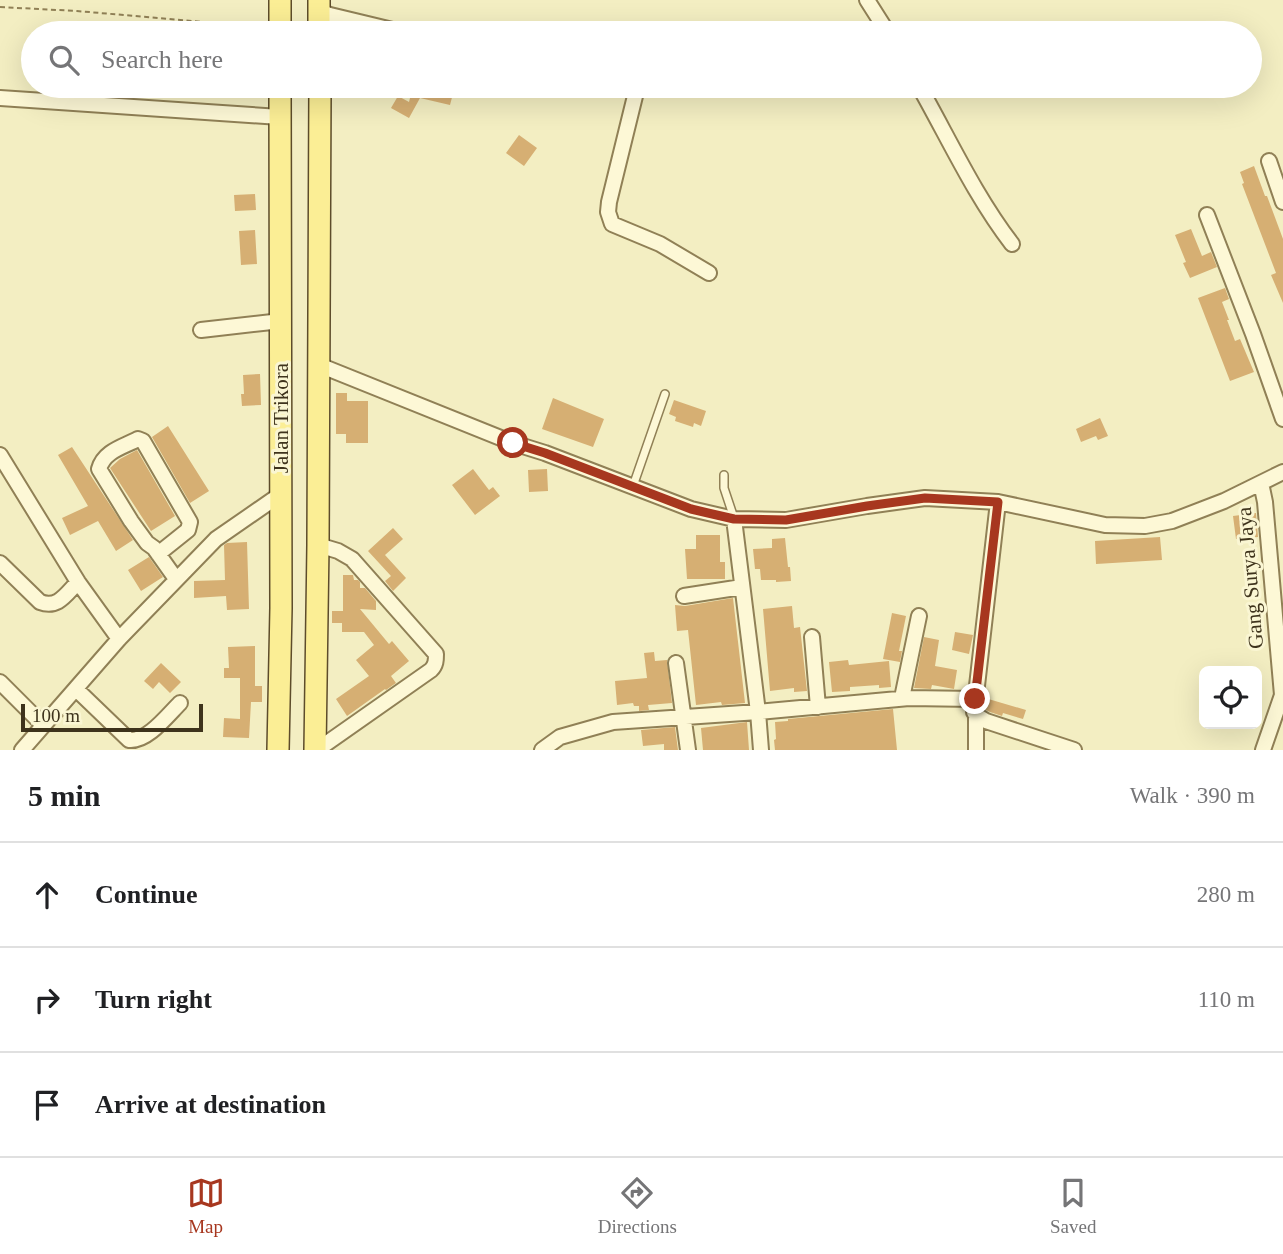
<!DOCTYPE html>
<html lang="en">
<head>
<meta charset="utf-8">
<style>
	:root { --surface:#fff; --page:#f2f2f2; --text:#202124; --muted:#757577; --line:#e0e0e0; --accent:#a7371f }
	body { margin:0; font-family:Georgia,serif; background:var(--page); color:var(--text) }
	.controls { position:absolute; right:21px; bottom:21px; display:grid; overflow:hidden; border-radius:10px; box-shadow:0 7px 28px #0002 }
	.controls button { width:63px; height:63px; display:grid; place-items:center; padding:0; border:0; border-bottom:2px solid var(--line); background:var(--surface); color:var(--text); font:35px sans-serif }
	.scale { position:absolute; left:21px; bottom:18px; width:182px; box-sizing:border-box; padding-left:7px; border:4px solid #3e331c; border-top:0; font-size:19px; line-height:24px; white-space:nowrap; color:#3e331c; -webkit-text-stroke:5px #faf6d3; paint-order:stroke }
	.stop { position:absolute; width:21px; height:21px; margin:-16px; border:5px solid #a7371f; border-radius:50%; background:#fff }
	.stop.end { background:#a7371f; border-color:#fff; box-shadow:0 2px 7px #0008 }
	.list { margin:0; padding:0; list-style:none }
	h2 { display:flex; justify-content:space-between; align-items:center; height:91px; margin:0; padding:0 28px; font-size:30px }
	h2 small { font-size:23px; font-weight:400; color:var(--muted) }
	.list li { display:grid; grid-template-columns:46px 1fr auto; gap:21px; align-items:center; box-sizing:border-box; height:105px; padding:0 28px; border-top:2px solid var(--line) }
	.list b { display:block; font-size:26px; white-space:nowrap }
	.list em { font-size:23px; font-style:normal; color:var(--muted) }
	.icon { flex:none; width:38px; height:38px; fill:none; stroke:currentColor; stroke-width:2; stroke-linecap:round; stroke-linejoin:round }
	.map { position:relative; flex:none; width:1283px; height:750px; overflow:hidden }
	.search { position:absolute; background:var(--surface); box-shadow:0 7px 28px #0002; left:21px; right:21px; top:21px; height:77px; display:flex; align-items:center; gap:18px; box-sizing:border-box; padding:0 24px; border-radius:38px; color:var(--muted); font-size:26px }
	.sheet { height:406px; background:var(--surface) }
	nav { display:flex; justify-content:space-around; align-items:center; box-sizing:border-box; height:98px; border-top:2px solid var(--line); background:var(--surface); font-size:19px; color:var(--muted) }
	nav a { display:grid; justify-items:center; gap:4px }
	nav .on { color:var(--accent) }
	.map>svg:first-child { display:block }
	.building { fill:#d6af73 }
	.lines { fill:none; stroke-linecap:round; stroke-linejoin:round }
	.lane-casing { stroke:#908056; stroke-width:10 }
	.street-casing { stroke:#908056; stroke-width:18 }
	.primary-casing { stroke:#5d4c2b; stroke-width:24 }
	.path { stroke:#908056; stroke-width:2; stroke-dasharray:5 3.5; stroke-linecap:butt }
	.lane { stroke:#fdf8d6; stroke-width:7 }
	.street { stroke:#fdf8d6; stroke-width:14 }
	.primary { stroke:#fbee95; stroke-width:21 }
	.route { stroke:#a7371f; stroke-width:9 }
	.labels { text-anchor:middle; stroke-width:6; stroke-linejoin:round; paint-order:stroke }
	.street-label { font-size:21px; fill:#3e331c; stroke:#faf6d3 }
</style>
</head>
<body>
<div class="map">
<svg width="1283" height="750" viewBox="0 0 1283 750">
	<rect width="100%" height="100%" fill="#f3eec2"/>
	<path class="building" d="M 413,86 L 455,86 L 450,105 L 420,98 L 409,118 L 391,108 L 398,96 L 409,102 Z
		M 519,135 L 537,148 L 524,166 L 506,153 Z
		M 1254,166 L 1265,196 L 1267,196 L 1283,239 L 1283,303 L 1271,275 L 1276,273 L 1242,184 L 1244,183 L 1240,172 Z
		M 255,194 L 256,210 L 235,211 L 234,195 Z
		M 1191,229 L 1202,256 L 1211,252 L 1217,267 L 1190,278 L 1183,263 L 1186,262 L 1175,235 Z
		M 255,230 L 257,264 L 241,265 L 239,231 Z
		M 1225,288 L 1229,299 L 1222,302 L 1229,320 L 1227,320 L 1235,341 L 1240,339 L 1254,372 L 1230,381 L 1198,298 Z
		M 260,374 L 261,405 L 242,406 L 241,394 L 244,394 L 243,375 Z
		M 336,393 L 347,393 L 347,401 L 368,401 L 368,443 L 346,443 L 346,434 L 336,434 Z
		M 553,398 L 604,419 L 593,447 L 542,429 Z
		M 674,400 L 706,411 L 701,426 L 694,423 L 693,427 L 675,421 L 676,417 L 669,414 Z
		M 1100,418 L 1108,436 L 1098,440 L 1096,436 L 1081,442 L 1076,429 Z
		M 168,426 L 209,491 L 190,503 L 152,437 Z
		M 72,447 L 133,540 L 116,551 L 98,521 L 70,535 L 62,518 L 88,506 L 58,455 Z
		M 137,450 L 175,516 L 151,531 L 110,468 L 120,459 Z
		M 473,469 L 489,490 L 493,487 L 500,496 L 475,515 L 452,485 Z
		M 547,469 L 548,491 L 529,492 L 528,470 Z
		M 1256,513 L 1258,537 L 1236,539 L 1233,516 Z
		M 393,528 L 403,539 L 385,555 L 406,578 L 393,591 L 385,581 L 391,576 L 368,551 Z
		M 696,535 L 720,535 L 720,562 L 725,562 L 725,579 L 687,579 L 685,549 L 696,549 Z
		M 1160,537 L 1162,560 L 1096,564 L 1095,541 Z
		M 785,538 L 788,567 L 790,567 L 791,581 L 776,582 L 776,580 L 761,580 L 760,569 L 755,569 L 753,549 L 772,548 L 772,539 Z
		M 247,542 L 249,609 L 227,610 L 226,596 L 194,598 L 194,581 L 225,580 L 224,545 L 227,543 Z
		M 149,557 L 163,577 L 141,591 L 128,570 Z
		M 343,575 L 353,575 L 354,580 L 358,580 L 360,582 L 360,588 L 365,588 L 376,601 L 376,610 L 360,609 L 389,644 L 392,641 L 409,661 L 391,676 L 396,683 L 386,690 L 385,689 L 347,716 L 336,699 L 369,676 L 356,660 L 374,645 L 364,632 L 342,632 L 342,623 L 332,623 L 332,611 L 343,611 Z
		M 733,598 L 745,703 L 722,705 L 721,702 L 696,705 L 688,630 L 677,631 L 675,605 L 685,606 Z
		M 792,606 L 794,628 L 800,627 L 807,691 L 794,692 L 794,688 L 770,691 L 763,609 Z
		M 892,613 L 906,616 L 899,651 L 902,651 L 900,662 L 883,659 Z
		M 955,632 L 973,635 L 969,654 L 952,650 Z
		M 924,637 L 939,640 L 935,666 L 957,670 L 954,689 L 932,685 L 931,689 L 914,688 Z
		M 255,646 L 255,686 L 262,686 L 262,702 L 251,702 L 249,738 L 223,737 L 224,718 L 240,719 L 240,678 L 224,678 L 224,668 L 229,668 L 228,647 Z
		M 654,652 L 655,661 L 667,660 L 672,703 L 648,705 L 649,710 L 639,711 L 639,706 L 634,706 L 633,703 L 617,705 L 615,681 L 647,678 L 644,653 Z
		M 848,660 L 849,665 L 889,661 L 891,687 L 879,688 L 879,685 L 850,687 L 850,691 L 832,692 L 829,662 Z
		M 161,663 L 181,682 L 170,693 L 159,682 L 153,689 L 144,681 Z
		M 985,698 L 1026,710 L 1023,719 L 1003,713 L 1002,716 L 990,712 L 984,709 Z
		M 893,709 L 897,750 L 775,750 L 774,740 L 776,739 L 775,722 L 788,721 L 788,719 Z
		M 747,722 L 749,750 L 703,750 L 701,728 Z
		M 675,727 L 678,750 L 664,750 L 664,744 L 643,746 L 641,730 Z"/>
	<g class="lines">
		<defs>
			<path id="lane" d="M 724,475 L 724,488 L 734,518
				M 633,486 L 665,394"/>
			<path id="street" d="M 867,0 L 888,33
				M 319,11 L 330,15 L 405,33
				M 627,86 L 634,88 L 636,92 L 609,202 L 608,212 L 612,224 L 660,244 L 709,273
				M 919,86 C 949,139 975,196 1012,244
				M 0,98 L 280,117
				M 1269,161 L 1283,202
				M 1207,215 L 1253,334 L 1283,419
				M 201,330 L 281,321
				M 319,365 L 513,443 L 545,453 L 691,509 L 734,519 L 786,520 L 867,506 L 925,498 L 998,502 L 1105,525 L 1145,526 L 1172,521 L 1224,501 L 1283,472
				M 0,455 L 78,582 L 119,639
				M 1261,483 L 1265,502 L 1282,695 L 1263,750
				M 998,502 L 974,712 L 976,715 L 986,721 L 1074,750
				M 734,519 L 758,712 L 761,750
				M 158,554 L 188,530 L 190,522 L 143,441 L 138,439 C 123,447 104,451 99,469 L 131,521 L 147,543 L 154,548 L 176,579
				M 0,563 L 40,602 C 58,609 66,594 78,582
				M 684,596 L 742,587
				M 812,637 L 818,707
				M 676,663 L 688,750
				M 0,682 L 43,725
				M 76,689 L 129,740 C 147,742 167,716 180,703
				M 902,698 L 919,616
				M 22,750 L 119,639 L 216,539 L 281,494
				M 317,750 L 431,670 C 436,665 436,660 436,654 L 352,559 L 338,551 L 318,545
				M 542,750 L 560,737 L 613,722 L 758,712 L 909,698 L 975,699
				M 976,750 L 976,715"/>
			<path id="primary" d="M 280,0 L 280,33
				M 319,0 L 319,33
				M 278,750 L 281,608 L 280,86
				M 315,750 L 318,545 L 320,86"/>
		</defs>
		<use href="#lane" class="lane-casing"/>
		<use href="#street" class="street-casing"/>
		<use href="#primary" class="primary-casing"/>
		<path class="path" d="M 0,7 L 77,11 L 262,27"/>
		<use href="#lane" class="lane"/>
		<use href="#street" class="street"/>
		<use href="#primary" class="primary"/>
	</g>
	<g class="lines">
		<path class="route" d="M 513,443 L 545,453 L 691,509 L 734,519 L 786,520 L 867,506 L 925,498 L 998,502 L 975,699"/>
	</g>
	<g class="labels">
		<g class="street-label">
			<text transform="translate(281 418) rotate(-90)" y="7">Jalan Trikora</text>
			<text transform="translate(1250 578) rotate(-95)" y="7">Gang Surya Jaya</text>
		</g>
	</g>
</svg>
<div class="controls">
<button><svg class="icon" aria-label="locate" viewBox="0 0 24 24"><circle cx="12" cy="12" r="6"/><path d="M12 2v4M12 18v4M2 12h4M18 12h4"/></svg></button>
</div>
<div class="scale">100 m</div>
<div class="stop" style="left:513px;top:443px"></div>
<div class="stop end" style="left:975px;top:699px"></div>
<div class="search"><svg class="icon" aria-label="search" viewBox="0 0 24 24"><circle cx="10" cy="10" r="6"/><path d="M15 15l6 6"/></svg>Search here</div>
</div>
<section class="sheet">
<h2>5 min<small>Walk · 390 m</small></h2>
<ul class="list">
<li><svg class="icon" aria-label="ahead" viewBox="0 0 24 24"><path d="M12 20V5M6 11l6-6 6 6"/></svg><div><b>Continue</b></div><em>280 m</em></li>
<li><svg class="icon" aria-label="right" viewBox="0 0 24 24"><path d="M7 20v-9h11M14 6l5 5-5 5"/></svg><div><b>Turn right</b></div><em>110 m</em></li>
<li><svg class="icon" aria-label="arrive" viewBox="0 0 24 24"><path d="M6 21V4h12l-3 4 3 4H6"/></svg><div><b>Arrive at destination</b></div></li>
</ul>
</section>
<nav>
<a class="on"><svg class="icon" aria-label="map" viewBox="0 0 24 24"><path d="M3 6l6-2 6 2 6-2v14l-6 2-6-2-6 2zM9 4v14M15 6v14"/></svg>Map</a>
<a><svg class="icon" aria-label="directions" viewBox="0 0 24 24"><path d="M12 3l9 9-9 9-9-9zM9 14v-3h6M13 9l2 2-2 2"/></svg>Directions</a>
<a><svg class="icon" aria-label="saved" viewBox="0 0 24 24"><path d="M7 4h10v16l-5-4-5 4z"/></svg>Saved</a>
</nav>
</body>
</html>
